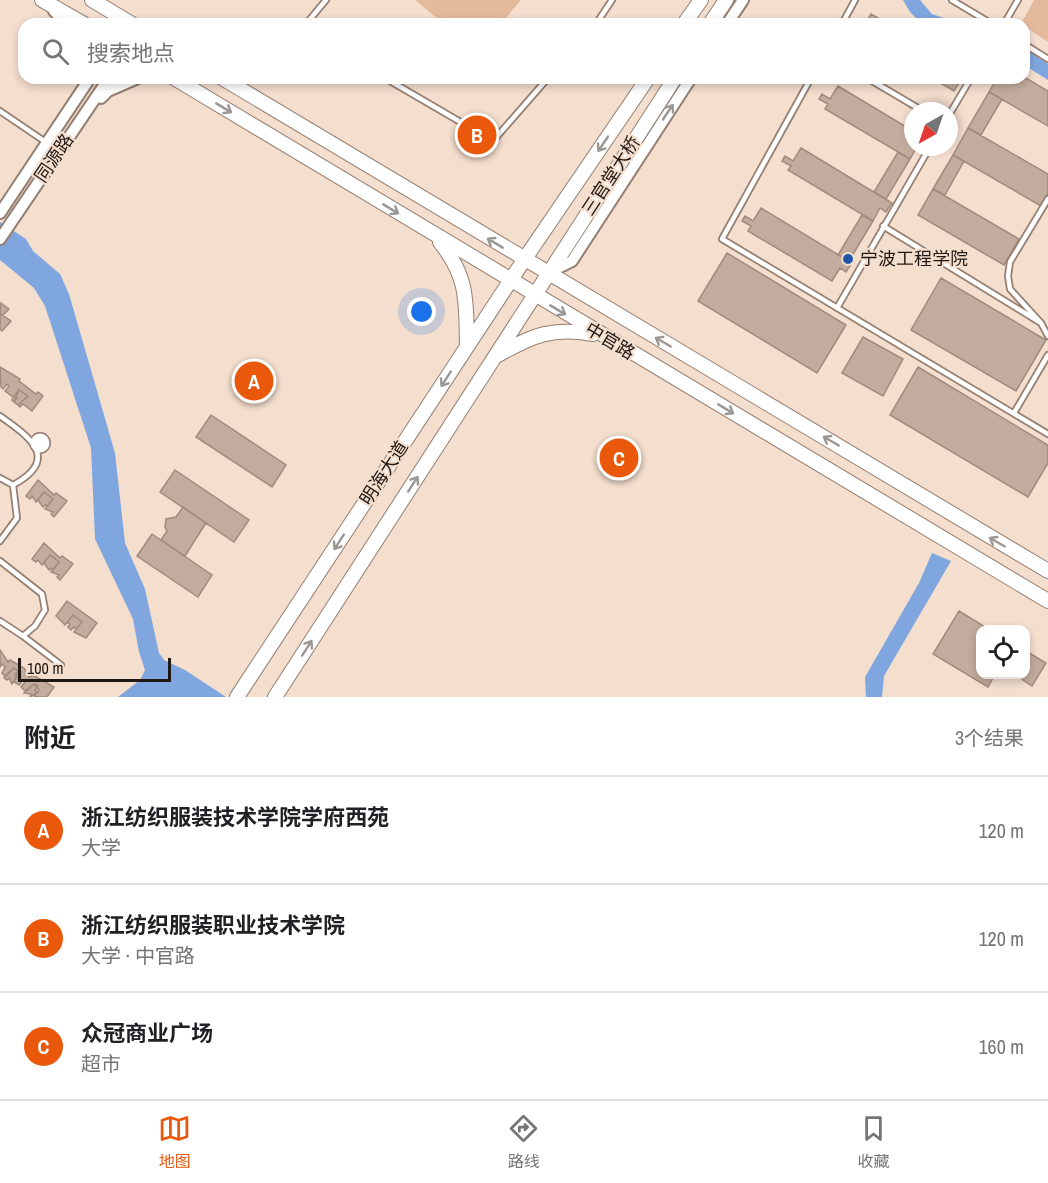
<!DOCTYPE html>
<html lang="zh">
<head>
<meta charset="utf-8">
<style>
	:root { --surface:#fff; --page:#f2f2f2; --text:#202124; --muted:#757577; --line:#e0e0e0; --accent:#ea580c }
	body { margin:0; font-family:"Archivo Narrow","Noto Sans SC",sans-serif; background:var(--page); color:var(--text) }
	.controls { position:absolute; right:18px; bottom:18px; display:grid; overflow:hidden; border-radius:12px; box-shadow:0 3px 9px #0003 }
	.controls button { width:54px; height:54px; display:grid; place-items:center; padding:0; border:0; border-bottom:2px solid var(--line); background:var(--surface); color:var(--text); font:30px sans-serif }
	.compass { position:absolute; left:904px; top:102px; width:54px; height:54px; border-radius:50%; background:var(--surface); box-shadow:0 3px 9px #0003; rotate:220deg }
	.scale { position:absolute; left:18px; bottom:15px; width:153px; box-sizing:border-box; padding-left:6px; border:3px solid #201813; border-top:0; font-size:16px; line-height:21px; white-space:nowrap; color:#201813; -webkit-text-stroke:4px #f4dece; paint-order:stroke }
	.you { position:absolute; left:422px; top:312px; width:21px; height:21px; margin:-15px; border:4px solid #fff; border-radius:50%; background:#1a73e8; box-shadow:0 0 0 9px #1a73e833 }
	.badge { display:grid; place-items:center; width:39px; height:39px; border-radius:50%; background:var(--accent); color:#fff; font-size:20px; font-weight:700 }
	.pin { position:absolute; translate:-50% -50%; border:3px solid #fff; box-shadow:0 2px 6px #0006 }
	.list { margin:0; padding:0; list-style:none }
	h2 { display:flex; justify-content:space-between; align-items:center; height:78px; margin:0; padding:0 24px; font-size:26px }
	h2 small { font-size:20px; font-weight:400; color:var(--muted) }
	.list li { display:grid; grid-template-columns:39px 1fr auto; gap:18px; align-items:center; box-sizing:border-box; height:108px; padding:0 24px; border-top:2px solid var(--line) }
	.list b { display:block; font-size:22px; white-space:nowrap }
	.list p { margin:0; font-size:20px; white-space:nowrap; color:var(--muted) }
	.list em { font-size:20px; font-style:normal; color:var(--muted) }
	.icon { flex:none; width:33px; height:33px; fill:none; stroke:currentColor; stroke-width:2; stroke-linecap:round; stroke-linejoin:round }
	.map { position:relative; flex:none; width:1048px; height:697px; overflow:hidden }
	.search { position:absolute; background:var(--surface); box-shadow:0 3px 9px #0003; left:18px; right:18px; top:18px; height:66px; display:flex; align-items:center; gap:15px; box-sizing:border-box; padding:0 21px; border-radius:18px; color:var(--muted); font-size:22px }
	.sheet { height:402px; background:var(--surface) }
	nav { display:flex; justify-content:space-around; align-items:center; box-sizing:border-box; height:84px; border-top:2px solid var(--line); background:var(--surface); font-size:16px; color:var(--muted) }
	nav a { display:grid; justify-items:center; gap:3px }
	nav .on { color:var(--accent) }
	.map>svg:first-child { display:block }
	.green { fill:#e4ba9c }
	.water { fill:#7fa6de }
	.building { fill:#c2ac9d; stroke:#a08b7c; stroke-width:1.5 }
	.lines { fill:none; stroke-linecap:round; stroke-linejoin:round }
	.service-casing { stroke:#947f71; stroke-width:8 }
	.minor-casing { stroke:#947f71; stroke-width:12 }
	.tertiary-casing { stroke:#947f71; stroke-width:14 }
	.primary-casing { stroke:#947f71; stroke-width:16 }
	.service { stroke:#fff; stroke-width:4.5 }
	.minor { stroke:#fff; stroke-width:9 }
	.tertiary { stroke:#fff; stroke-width:10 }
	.primary { stroke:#fff; stroke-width:14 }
	.oneway { stroke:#9b9795 }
	.poi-dot { fill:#1c57a9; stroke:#f4dece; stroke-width:2 }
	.labels { text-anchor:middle; stroke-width:4.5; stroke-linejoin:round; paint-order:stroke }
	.street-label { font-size:18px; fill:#201813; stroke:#f4dece }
	.poi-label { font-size:18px; fill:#201813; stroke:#f4dece; text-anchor:start }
</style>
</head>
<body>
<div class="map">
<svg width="1048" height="697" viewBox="0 0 1048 697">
	<rect width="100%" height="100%" fill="#f4dece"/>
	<path class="green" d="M 415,0 L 521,0 L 501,24 L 444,24 Z
		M 1034,0 L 1048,0 L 1048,42 L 1021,24 Z"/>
	<path class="water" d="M 903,0 L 920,0 L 932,14 L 962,24 L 922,24 L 910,12 Z
		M 1024,48 L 1048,64 L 1048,80 L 1024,65 Z
		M 0,222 L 26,239 L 33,251 L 60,274 L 69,294 L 115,453 L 125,543 L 145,589 L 159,653 L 164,660 L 185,670 L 226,697 L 118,697 L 140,680 L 145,670 L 139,652 L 133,619 L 95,539 L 91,448 L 45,306 L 34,288 L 0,260 Z
		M 932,553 L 951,561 L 884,676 L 882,697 L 866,697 L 865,677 L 919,583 Z"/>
	<path class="building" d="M 871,14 L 888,24 L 865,24 Z
		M 1024,77 L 1048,91 L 1048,126 L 989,92 L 997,78 Z
		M 932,78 L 962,78 L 954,91 Z
		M 838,86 L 913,131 L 913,147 L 917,147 L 910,159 L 825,109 L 828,104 L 819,99 L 822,94 L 830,99 Z
		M 989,92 L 1002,99 L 981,135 L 968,128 Z
		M 968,128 L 1048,174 L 1048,193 L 1041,206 L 953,155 Z
		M 801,148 L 892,203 L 886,212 L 880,208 L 873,221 L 788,170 L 791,166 L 782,161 L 785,156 L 793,161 Z
		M 898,152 L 910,159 L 886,199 L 874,192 Z
		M 953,155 L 964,161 L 945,195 L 933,189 Z
		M 933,189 L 1019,239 L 1004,265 L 918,215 Z
		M 761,208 L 852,263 L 846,272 L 840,268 L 832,281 L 748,231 L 751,226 L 742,221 L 745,216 L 753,221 Z
		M 862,215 L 873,221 L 849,261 L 838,255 Z
		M 727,253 L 846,325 L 817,373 L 698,301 Z
		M 941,278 L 1046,340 L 1016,391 L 911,330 Z
		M 1,303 L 9,309 L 3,315 L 0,313 Z
		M 0,313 L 11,321 L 2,331 L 0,329 Z
		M 863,337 L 903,359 L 883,396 L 842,373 Z
		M 0,367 L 20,379 L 19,381 L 36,394 L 38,392 L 43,396 L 32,411 L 23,404 L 20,407 L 18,405 L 28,396 L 19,390 L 14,402 L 12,400 L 13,397 L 5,391 L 9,386 L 7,384 L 3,389 L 1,387 Z
		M 918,367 L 1048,445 L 1048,463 L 1028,497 L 890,415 Z
		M 19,390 L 28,396 L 18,405 L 14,402 L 17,398 L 14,396 Z
		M 211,415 L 286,465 L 272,487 L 196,437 Z
		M 175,470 L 249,520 L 234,542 L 160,492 Z
		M 38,480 L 54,495 L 56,493 L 67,501 L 54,517 L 51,514 L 53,512 L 45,509 L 53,499 L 44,492 L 36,502 L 32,496 L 30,499 L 26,496 Z
		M 44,492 L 53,499 L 47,506 L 45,505 L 43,507 L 38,500 L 36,502 Z
		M 183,507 L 206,523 L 185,556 L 161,540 L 167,531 L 165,527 L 166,519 L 176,517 Z
		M 152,534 L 212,575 L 198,597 L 137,556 Z
		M 44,543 L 60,558 L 62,556 L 73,564 L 60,580 L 57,577 L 59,575 L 51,572 L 59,562 L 50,555 L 42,565 L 38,560 L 36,562 L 32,559 Z
		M 50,555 L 59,562 L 53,570 L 51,568 L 49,570 L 44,563 L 42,565 Z
		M 67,601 L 97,623 L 86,638 L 74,632 L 82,622 L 73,615 L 65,625 L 56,616 Z
		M 959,611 L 990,630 L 980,630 L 980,674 L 995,674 L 988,687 L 933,654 Z
		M 73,615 L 82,622 L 76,629 L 74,627 L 71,630 L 68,627 L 70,624 L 68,622 L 65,625 Z
		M 0,650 L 8,662 L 10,660 L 24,668 L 29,677 L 35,676 L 54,687 L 47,697 L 34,697 L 39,690 L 34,684 L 25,691 L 21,687 L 25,682 L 23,680 L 19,685 L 14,682 L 18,671 L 14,668 L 5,676 L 2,673 L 5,667 L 2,664 L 0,667 Z
		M 1026,651 L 1046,663 L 1032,686 L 1014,674 L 1026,674 Z
		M 14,668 L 18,671 L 15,675 L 17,677 L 12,684 L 9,678 L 7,680 L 4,678 Z
		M 34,684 L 38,686 L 35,690 L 38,692 L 30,697 L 31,694 L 24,693 Z"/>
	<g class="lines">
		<defs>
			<path id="service" d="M 952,0 L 992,24
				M 306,24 L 326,0
				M 596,24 L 612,0
				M 842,24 L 855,0
				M 1004,24 L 1018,0
				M 1024,44 L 1048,59
				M 385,78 L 493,141 L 548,78
				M 811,78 L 722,239 L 1048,434
				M 867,78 L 923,111
				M 0,111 L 47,143
				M 949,115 L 971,78
				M 1048,199 L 1010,262 L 1008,276 L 1010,289 L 1041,323 L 1048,336
				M 883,226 L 1041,323
				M 837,308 L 930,147
				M 1014,413 L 1048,355
				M 0,416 C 30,437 61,459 13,485 L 0,478
				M 0,541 L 17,518 L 13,485
				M 0,561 L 42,594 L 45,610 L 35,626 L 23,636 L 0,621
				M 23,636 L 61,665"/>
			<path id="minor" d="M35 443a5 5 0 1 1 10 0a5 5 0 1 1-10 0Z"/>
			<path id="tertiary" d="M 54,11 L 67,24
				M 727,24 L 743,0
				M 101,98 L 108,91 L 138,78
				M 0,213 L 90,78
				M 0,239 L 109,78
				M 550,272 L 572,261 L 691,78"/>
			<path id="primary" d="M 42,0 L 84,24
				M 92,0 L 132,24
				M 684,24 L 701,0
				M 710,24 L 726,0
				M 174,78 L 1048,601
				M 222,78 L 1048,571
				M 440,242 C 469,278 466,303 467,347
				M 498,355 C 533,335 552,327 593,334
				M 237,697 L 524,260 L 648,78
				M 275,697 L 675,78"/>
		</defs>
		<use href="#service" class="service-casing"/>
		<use href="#minor" class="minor-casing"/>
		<use href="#tertiary" class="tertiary-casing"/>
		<use href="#primary" class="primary-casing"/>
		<use href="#service" class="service"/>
		<use href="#minor" class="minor"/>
		<use href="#tertiary" class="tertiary"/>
		<use href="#primary" class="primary"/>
	</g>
	<defs><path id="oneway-shaft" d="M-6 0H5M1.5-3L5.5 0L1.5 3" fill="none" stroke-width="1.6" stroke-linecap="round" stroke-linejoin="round" transform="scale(1.5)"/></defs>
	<g class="oneway">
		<use href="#oneway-shaft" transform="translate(224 108) rotate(31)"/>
		<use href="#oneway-shaft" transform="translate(668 112) rotate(-56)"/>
		<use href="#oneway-shaft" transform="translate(603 144) rotate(124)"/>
		<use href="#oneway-shaft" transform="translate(391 209) rotate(31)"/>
		<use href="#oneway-shaft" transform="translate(495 243) rotate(-149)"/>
		<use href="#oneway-shaft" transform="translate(558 310) rotate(31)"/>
		<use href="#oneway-shaft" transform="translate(663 342) rotate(-150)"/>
		<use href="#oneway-shaft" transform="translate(446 379) rotate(123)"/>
		<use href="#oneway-shaft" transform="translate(726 409) rotate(31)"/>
		<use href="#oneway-shaft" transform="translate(831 441) rotate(-150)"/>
		<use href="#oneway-shaft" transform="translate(413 484) rotate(-57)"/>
		<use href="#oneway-shaft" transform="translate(339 542) rotate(123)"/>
		<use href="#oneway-shaft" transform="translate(997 542) rotate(-150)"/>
		<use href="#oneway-shaft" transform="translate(307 648) rotate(-57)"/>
	</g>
	<circle class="poi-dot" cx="848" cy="259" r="6"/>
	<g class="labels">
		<g class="street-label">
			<text transform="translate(54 158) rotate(-56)" y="6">同源路</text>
			<text transform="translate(611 176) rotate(-57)" y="6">三官堂大桥</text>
			<text transform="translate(610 341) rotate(31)" y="6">中官路</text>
			<text transform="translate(384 473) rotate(-57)" y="6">明海大道</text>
		</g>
		<g class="poi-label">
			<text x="860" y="265">宁波工程学院</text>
		</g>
	</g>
</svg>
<div class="controls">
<button><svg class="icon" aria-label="locate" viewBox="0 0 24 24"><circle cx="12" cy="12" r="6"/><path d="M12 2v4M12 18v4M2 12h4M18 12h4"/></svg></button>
</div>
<svg class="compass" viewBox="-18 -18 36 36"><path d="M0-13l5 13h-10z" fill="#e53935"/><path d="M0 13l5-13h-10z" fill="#757577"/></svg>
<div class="scale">100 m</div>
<div class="you"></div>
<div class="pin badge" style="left:254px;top:381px">A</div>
<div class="pin badge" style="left:477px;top:135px">B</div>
<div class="pin badge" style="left:619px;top:458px">C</div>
<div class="search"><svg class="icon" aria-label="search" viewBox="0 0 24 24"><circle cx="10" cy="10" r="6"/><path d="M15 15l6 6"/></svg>搜索地点</div>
</div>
<section class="sheet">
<h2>附近<small>3个结果</small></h2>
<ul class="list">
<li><span class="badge">A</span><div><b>浙江纺织服装技术学院学府西苑</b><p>大学</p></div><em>120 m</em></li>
<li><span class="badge">B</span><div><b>浙江纺织服装职业技术学院</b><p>大学 · 中官路</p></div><em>120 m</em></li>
<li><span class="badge">C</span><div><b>众冠商业广场</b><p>超市</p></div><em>160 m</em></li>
</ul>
</section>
<nav>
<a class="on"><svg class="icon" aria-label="map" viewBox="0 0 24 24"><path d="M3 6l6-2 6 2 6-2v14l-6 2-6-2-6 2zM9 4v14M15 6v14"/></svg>地图</a>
<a><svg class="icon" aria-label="directions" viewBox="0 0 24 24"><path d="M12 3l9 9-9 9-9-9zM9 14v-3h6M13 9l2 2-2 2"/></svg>路线</a>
<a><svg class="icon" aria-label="saved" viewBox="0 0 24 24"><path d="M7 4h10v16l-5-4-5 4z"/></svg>收藏</a>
</nav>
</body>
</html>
